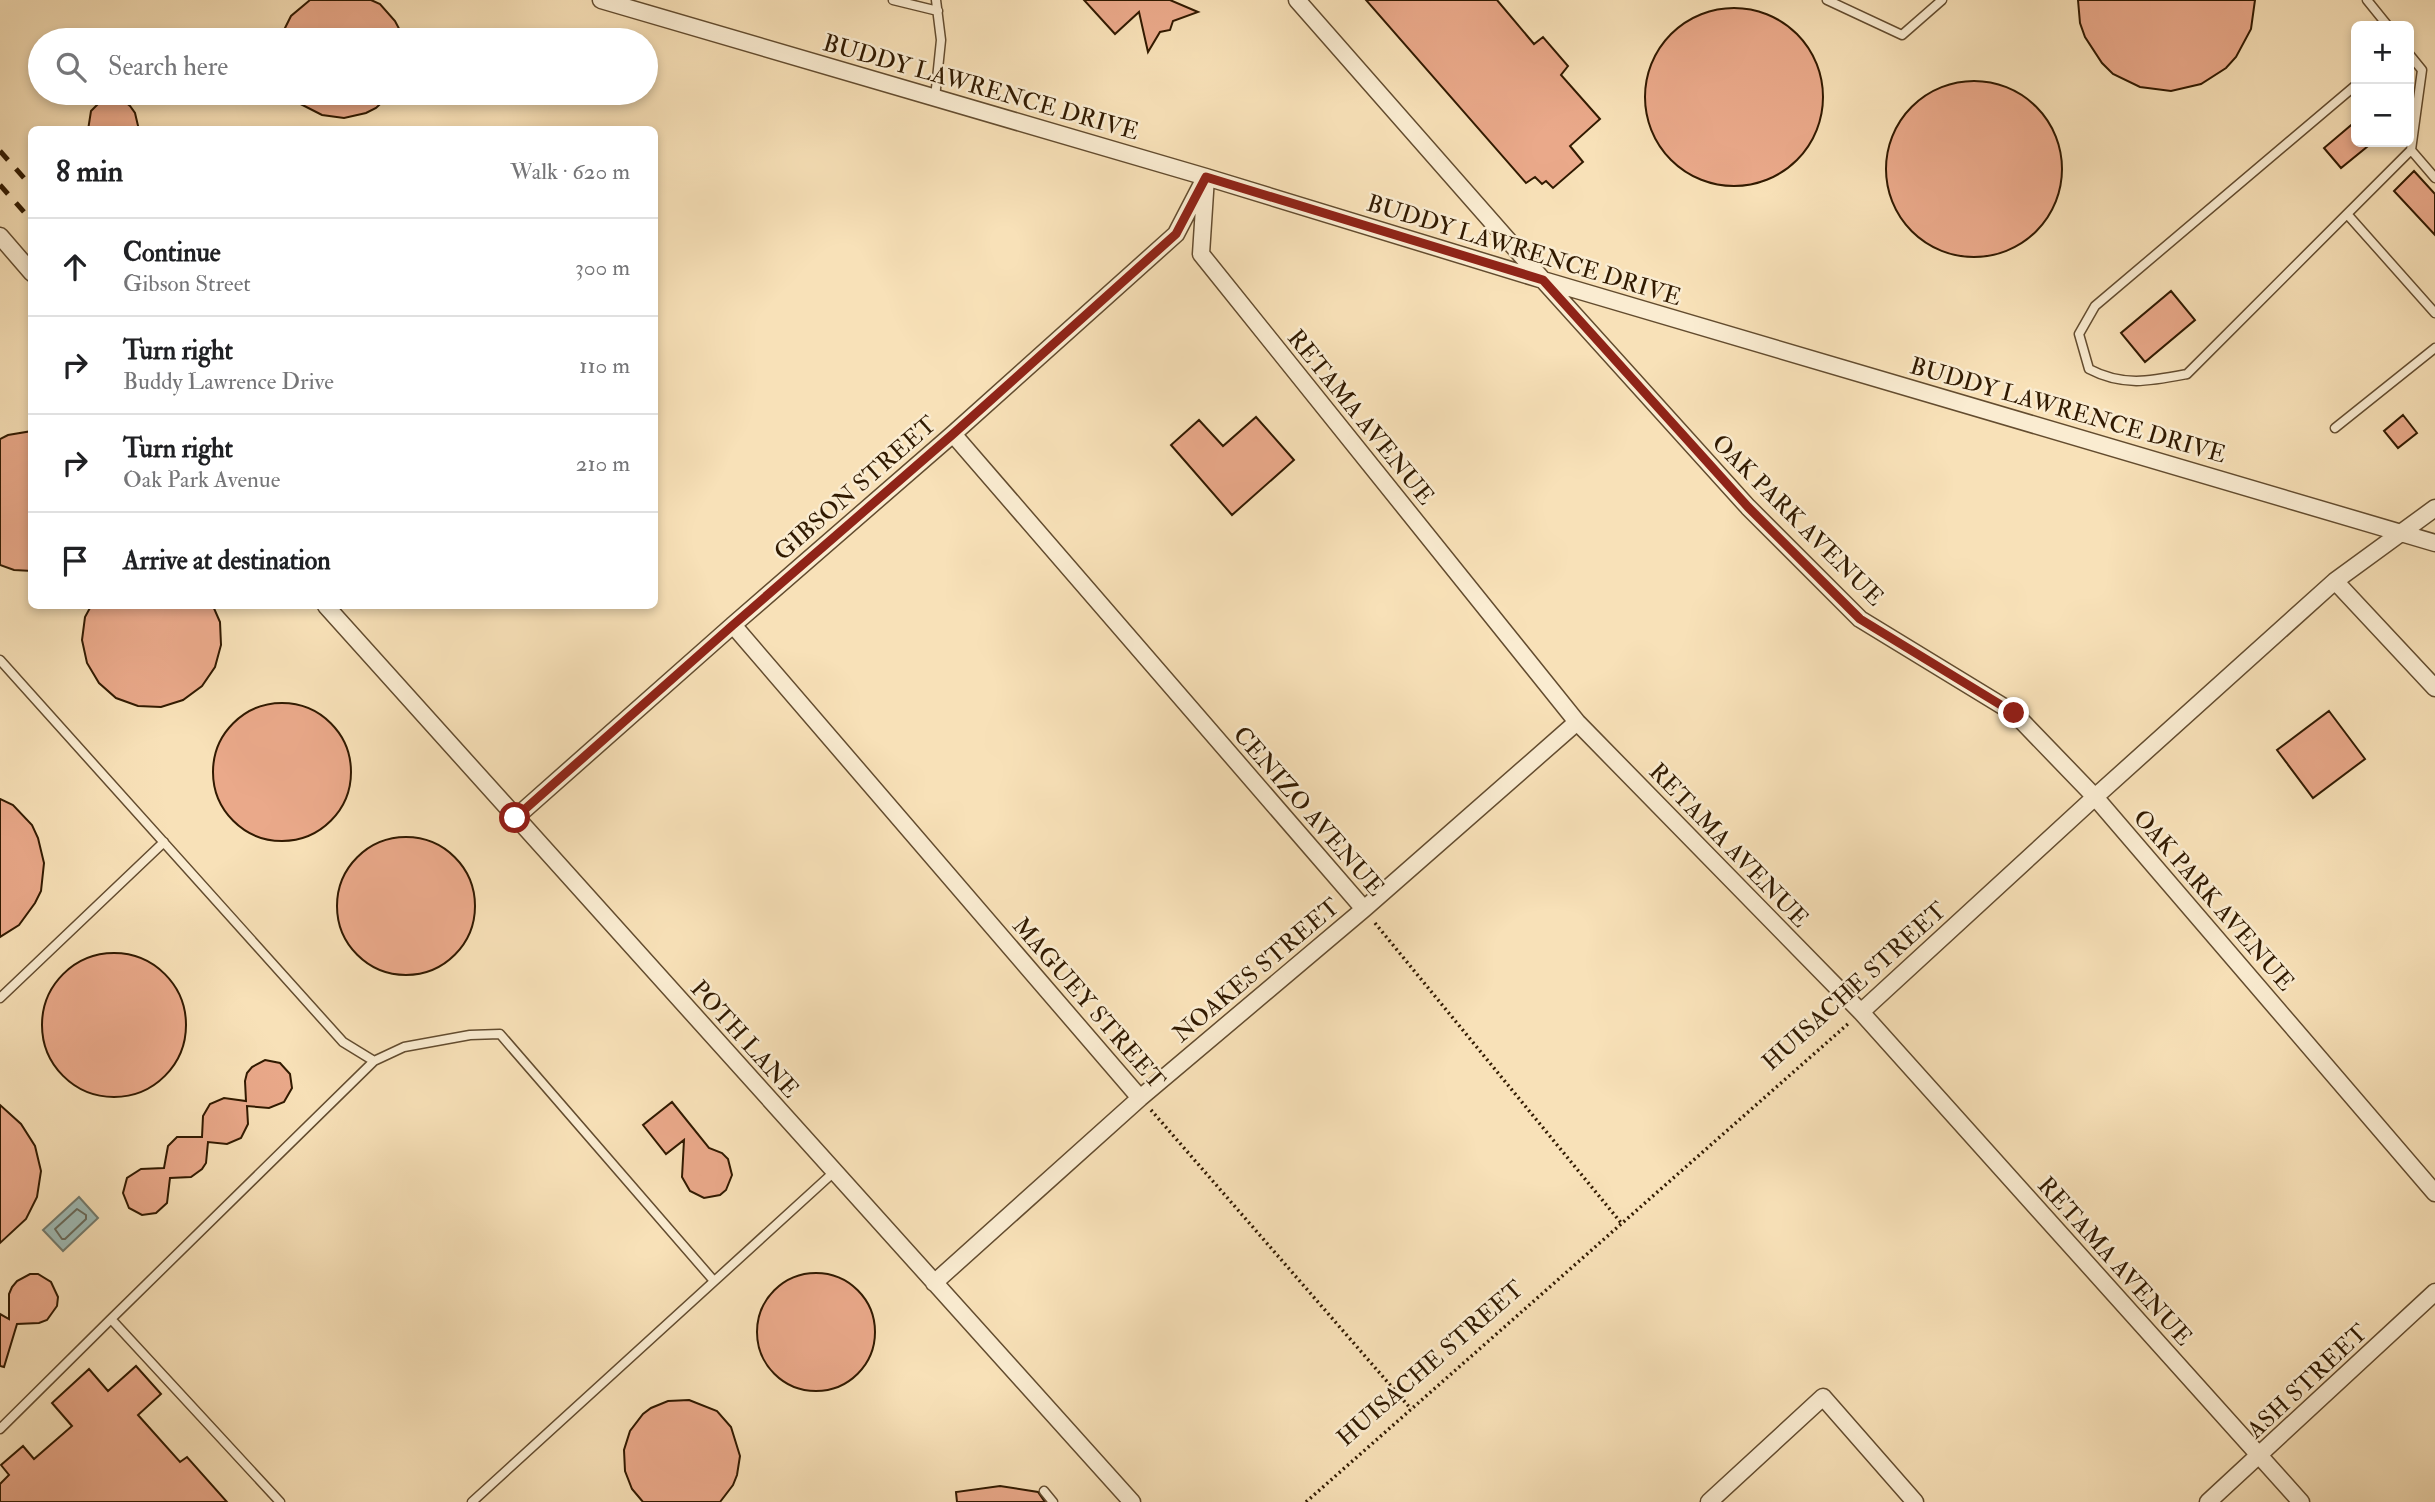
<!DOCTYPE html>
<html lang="en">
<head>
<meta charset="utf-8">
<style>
	:root { --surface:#fff; --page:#f2f2f2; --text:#202124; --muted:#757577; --line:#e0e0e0 }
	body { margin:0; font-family:"IM FELL Double Pica",serif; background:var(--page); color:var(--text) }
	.controls { position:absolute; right:21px; top:21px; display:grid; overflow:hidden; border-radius:10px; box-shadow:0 4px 10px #0003 }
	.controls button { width:63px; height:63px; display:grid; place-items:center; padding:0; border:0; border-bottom:2px solid var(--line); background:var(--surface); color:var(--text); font:35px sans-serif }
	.stop { position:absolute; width:21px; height:21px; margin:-16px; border:5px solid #8f2418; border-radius:50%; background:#fff }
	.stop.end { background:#8f2418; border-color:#fff; box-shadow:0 2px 7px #0008 }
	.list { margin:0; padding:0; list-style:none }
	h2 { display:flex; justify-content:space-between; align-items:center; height:91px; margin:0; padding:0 28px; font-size:30px }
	h2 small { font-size:23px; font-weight:400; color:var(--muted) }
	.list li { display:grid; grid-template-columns:46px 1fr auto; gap:21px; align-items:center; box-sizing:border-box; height:98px; padding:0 28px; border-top:2px solid var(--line) }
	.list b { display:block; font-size:26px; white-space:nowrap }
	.list p { margin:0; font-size:23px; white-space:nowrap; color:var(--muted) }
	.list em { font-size:23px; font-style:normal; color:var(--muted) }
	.icon { flex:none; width:38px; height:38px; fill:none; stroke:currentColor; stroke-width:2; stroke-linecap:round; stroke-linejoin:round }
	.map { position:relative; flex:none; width:2435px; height:1502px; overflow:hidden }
	.search { position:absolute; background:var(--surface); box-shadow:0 4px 10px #0003; left:28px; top:28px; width:630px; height:77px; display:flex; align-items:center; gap:18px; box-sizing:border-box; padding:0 24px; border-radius:38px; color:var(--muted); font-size:26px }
	.panel { position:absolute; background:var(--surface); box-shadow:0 4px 10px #0003; left:28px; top:126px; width:630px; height:483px; border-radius:10px }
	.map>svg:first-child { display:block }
	.water { fill:#9fbcb7; stroke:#737b6e; stroke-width:2 }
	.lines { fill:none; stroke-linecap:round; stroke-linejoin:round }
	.shore { stroke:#686b5c; stroke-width:2 }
	.building { fill:#eaa98a; stroke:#311a01; stroke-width:2 }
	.lane-casing { stroke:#634c2f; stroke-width:11 }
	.street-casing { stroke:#634c2f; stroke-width:19 }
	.path { stroke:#311a01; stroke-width:3.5; stroke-dasharray:2 3.5; stroke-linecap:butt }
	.lane { stroke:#faecd1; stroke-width:8 }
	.street { stroke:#faecd1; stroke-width:16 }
	.rail { stroke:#311a01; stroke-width:5; stroke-dasharray:12 12; stroke-linecap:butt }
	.route { stroke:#8f2418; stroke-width:9 }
	.labels { text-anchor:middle; stroke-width:5; stroke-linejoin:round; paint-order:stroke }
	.street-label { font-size:24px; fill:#311a01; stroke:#faecd1 }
</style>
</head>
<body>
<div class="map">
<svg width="2435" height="1502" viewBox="0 0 2435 1502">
	<rect width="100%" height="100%" fill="#f8e1b8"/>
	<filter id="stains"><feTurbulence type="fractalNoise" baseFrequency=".00286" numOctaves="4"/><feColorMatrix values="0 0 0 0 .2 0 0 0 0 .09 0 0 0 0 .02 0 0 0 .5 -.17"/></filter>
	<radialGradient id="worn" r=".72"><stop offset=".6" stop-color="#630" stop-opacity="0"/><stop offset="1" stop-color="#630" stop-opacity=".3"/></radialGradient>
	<path class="water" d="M 79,1197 L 98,1218 L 63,1251 L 43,1230 Z"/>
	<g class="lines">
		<path class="shore" d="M 77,1209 L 86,1215 L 86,1219 L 65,1239 L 62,1239 L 55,1229 Z"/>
	</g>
	<path class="building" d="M 310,0 L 371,0 L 380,4 L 395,21 L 405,40 L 279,40 L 291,16 Z
		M 1084,0 L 1170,0 L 1198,12 L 1173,21 L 1170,30 L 1160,32 L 1148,52 L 1139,12 L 1115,34 Z
		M 1366,0 L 1497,0 L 1534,44 L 1543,37 L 1568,66 L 1561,75 L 1600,119 L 1570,146 L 1583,162 L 1553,188 L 1546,181 L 1542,184 L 1535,177 L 1526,183 Z
		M 2078,0 L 2255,0 L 2251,29 L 2236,57 L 2226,68 L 2201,84 L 2171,91 L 2140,87 L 2113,74 L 2102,63 L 2085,37 L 2080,23 Z
		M1645 97a89 89 0 1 1 178 0a89 89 0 1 1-178 0Z
		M1886 169a88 88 0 1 1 176 0a88 88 0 1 1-176 0Z
		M 279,93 L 392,93 L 376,108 L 366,113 L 344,118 L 322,115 Z
		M 109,98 L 124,101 L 130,106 L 135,113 L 139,130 L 88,130 L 91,111 L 102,100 Z
		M 2356,121 L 2356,142 L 2373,142 L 2341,168 L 2324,148 Z
		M 2414,171 L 2435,194 L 2435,235 L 2394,191 Z
		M 2171,291 L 2195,320 L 2145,362 L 2121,333 Z
		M 2403,415 L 2417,433 L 2398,448 L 2384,431 Z
		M 1256,417 L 1294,460 L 1232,515 L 1171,445 L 1199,420 L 1223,446 Z
		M 32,431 L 32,571 L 14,570 L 0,565 L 0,439 L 8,435 Z
		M 91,606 L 213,606 L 220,622 L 221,645 L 215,667 L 202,686 L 183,700 L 161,707 L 138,706 L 116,698 L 99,683 L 87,663 L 82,640 L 85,617 Z
		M213 772a69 69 0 1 1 138 0a69 69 0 1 1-138 0Z
		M 2329,711 L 2365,759 L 2313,798 L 2277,750 Z
		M 0,799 L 13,805 L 32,825 L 38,838 L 44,863 L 41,891 L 35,903 L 19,925 L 0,937 Z
		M337 906a69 69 0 1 1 138 0a69 69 0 1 1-138 0Z
		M42 1025a72 72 0 1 1 144 0a72 72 0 1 1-144 0Z
		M 265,1060 L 280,1063 L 290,1074 L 292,1088 L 284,1102 L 269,1108 L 247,1106 L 248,1124 L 241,1138 L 227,1144 L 208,1142 L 206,1163 L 202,1169 L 191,1177 L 170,1178 L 167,1203 L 156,1213 L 142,1215 L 129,1208 L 123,1193 L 127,1178 L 141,1169 L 164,1168 L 168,1146 L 177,1137 L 202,1137 L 203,1116 L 210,1104 L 224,1098 L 246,1101 L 245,1081 L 247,1073 L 252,1067 Z
		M 672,1102 L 709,1148 L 722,1153 L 728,1159 L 732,1175 L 726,1190 L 720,1195 L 704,1198 L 690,1191 L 682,1177 L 684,1140 L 666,1154 L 643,1125 Z
		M 0,1105 L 21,1124 L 35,1146 L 41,1171 L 37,1197 L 26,1219 L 0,1243 Z
		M757 1332a59 59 0 1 1 118 0a59 59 0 1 1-118 0Z
		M 30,1274 L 38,1274 L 51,1282 L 58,1297 L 57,1306 L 47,1320 L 39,1323 L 17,1324 L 4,1367 L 0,1366 L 0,1314 L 9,1319 L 9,1294 L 12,1287 L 17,1281 Z
		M 136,1366 L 161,1394 L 138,1415 L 180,1462 L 187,1457 L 227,1502 L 0,1502 L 0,1484 L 9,1475 L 1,1465 L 23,1446 L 34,1459 L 72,1426 L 52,1403 L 89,1369 L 108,1391 Z
		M 689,1400 L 717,1411 L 731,1427 L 740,1456 L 737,1475 L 733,1485 L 720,1502 L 643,1502 L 632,1489 L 625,1471 L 624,1450 L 630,1431 L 643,1414 L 651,1408 L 668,1401 Z
		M 1000,1486 L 1038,1492 L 1045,1502 L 957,1502 L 956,1492 Z"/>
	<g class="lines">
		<defs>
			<path id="lane" d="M 893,0 L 938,11
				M 1827,0 L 1902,35 L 1942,0
				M 2367,0 L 2388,26
				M 2409,54 L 2422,70 L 2411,150 L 2435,178
				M 2356,85 L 2095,306 L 2079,334 L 2089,369 C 2123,387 2151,381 2187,374 L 2411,150
				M 935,98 L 941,40 L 936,0
				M 2347,214 L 2435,313
				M 2335,428 L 2435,348
				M 0,660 L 343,1042 L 374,1061 L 404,1047 L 470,1035 L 500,1034 L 714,1281
				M 0,998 L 164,842
				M 0,1429 L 111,1319
				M 1044,1491 L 1053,1502
				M 280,1502 L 111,1319 L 374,1061
				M 472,1502 L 834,1172"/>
			<path id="street" d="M 601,0 L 1206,177 L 1543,280 L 2435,543
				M 1297,0 L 1543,280 L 1748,507 L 1860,619 L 2014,713 L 2095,797 L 2435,1193
				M 1206,177 L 1201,254 L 1577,722 L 1861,1012 L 2301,1502
				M 0,236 L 32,273
				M 953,434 L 1364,909
				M 2335,581 L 2435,688
				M 326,606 L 1132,1502
				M 733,625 L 1140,1098
				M 515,818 L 733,625 L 953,434 L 1176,234 L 1203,182
				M 1861,1012 L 2095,797 L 2335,581 L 2435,508
				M 934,1283 L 1140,1098 L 1364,909 L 1577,722
				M 1709,1502 L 1823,1397 L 1915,1502
				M 2208,1502 L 2435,1292"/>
		</defs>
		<use href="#lane" class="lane-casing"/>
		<use href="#street" class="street-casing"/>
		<path class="path" d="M 1375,923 L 1622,1224
			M 1151,1110 L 1411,1409
			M 1306,1502 L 1849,1023"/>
		<use href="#lane" class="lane"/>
		<use href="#street" class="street"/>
		<path class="rail" d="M 0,151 L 32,187
			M 0,185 L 32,221"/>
	</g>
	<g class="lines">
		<path class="route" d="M 515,818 L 733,625 L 953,434 L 1176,234 L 1206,177 L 1543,280 L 1748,507 L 1860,619 L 2014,713"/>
	</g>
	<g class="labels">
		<g class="street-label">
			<text transform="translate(981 87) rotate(16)" y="8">BUDDY LAWRENCE DRIVE</text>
			<text transform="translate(1524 250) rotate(17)" y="8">BUDDY LAWRENCE DRIVE</text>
			<text transform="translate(2068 410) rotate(16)" y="8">BUDDY LAWRENCE DRIVE</text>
			<text transform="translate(1361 417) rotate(51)" y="8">RETAMA AVENUE</text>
			<text transform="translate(855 488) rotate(-41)" y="8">GIBSON STREET</text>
			<text transform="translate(1798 520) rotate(45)" y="8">OAK PARK AVENUE</text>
			<text transform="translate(1309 811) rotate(49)" y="8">CENIZO AVENUE</text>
			<text transform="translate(1729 845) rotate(46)" y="8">RETAMA AVENUE</text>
			<text transform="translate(2214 900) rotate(49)" y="8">OAK PARK AVENUE</text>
			<text transform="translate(1256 970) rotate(-40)" y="8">NOAKES STREET</text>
			<text transform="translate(1854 986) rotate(-42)" y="8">HUISACHE STREET</text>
			<text transform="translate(1089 1003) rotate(49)" y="8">MAGUEY STREET</text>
			<text transform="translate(745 1039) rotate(48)" y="8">POTH LANE</text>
			<text transform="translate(2115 1261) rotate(48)" y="8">RETAMA AVENUE</text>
			<text transform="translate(1430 1363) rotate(-41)" y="8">HUISACHE STREET</text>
			<text transform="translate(2307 1381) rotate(-43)" y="8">ASH STREET</text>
		</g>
	</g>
	<rect width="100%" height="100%" filter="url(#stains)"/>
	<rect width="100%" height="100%" fill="url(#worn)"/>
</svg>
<div class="controls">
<button>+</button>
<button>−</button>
</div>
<div class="stop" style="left:515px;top:818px"></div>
<div class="stop end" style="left:2014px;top:713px"></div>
<div class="search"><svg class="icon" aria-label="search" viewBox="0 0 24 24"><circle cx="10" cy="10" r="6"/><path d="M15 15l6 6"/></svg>Search here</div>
<section class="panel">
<h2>8 min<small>Walk · 620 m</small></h2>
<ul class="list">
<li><svg class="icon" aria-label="ahead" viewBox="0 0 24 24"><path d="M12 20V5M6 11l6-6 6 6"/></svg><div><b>Continue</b><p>Gibson Street</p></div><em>300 m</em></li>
<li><svg class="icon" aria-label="right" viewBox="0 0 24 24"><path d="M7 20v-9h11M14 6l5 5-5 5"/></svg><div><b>Turn right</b><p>Buddy Lawrence Drive</p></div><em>110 m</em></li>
<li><svg class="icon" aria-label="right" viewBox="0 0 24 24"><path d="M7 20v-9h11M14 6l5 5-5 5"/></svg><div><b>Turn right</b><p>Oak Park Avenue</p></div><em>210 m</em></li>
<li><svg class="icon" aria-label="arrive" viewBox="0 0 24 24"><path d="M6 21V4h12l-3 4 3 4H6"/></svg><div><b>Arrive at destination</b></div></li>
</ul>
</section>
</div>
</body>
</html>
